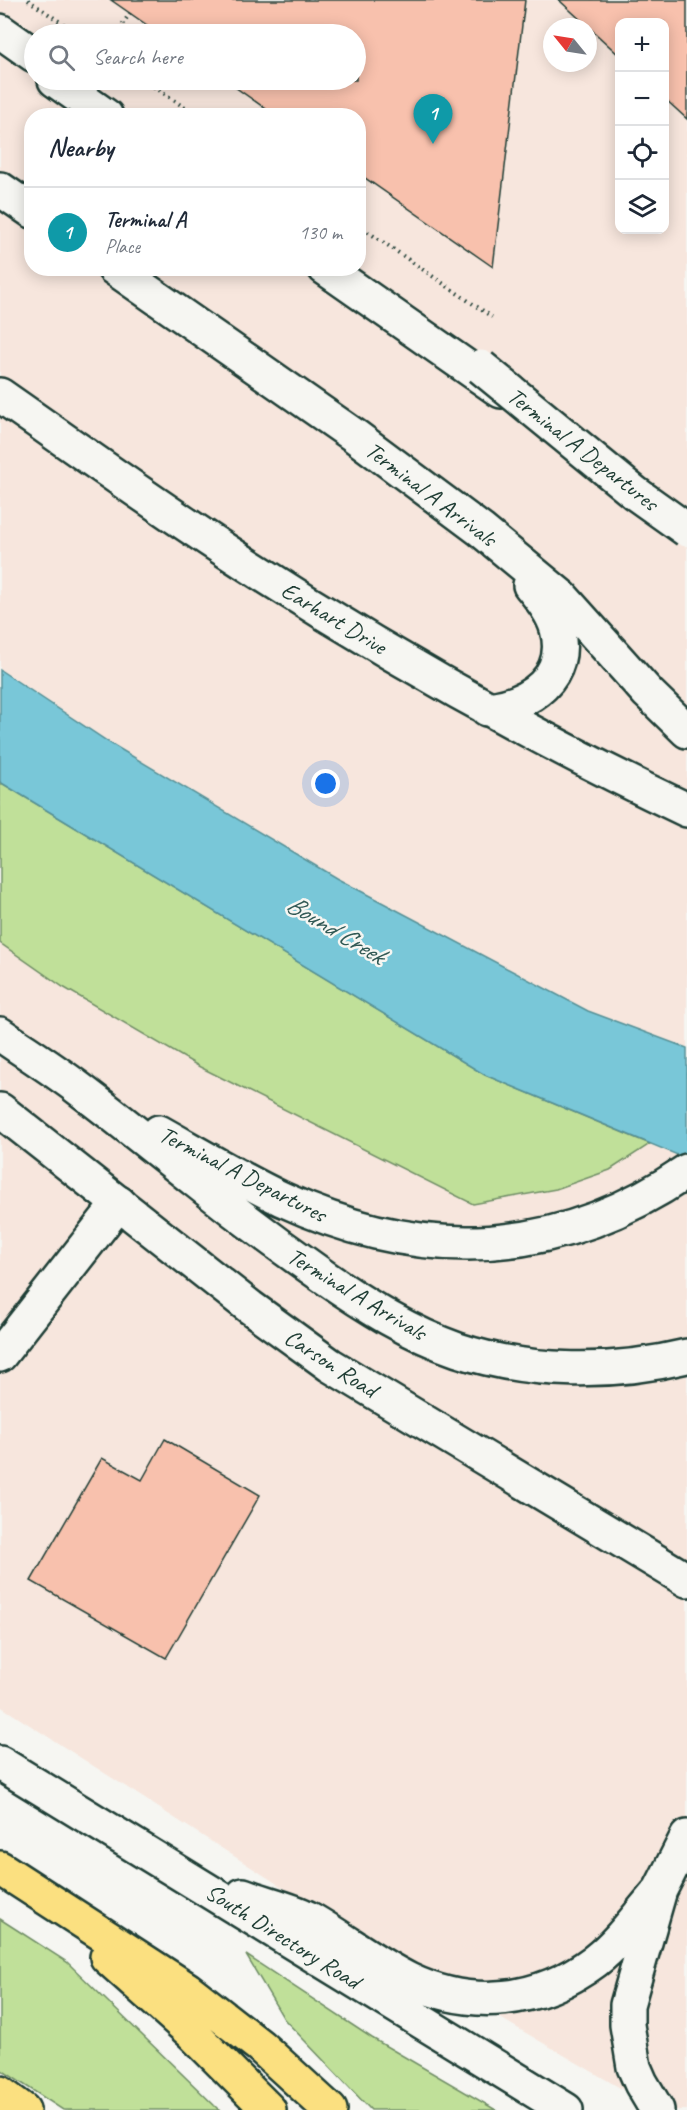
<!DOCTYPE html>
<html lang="en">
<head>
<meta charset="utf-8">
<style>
	:root { --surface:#fff; --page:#f2f2f3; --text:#1f2937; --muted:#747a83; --line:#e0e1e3; --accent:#7c3aed }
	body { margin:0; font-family:Caveat,sans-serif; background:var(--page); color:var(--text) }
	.controls { position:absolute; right:18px; top:18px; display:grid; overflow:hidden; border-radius:12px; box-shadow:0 3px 15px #0003 }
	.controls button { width:54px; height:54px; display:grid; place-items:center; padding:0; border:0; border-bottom:2px solid var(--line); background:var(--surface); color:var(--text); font:30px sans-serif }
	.compass { position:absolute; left:543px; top:18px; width:54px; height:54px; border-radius:50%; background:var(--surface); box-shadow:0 3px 15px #0003; rotate:300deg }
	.you { position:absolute; left:326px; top:784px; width:21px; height:21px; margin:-15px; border:4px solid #fff; border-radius:50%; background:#1a73e8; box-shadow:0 0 0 9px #1a73e833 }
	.badge { display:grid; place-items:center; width:39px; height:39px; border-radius:50%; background:var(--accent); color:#fff; font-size:20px; font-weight:700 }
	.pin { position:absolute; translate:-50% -50px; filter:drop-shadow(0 2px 3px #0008) }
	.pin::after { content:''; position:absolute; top:32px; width:21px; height:18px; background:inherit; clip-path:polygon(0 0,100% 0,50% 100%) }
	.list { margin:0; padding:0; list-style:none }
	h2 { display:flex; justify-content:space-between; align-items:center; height:78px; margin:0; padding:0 24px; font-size:26px }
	h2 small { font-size:20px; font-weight:400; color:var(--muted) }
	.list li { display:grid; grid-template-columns:39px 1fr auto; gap:18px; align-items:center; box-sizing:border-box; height:90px; padding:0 24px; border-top:2px solid var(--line) }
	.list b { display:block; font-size:22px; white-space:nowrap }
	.list p { margin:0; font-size:20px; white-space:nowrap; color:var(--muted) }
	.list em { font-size:20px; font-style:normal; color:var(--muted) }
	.icon { flex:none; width:33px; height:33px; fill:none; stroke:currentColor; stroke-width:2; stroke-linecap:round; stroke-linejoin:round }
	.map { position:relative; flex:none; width:687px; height:2110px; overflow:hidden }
	.search { position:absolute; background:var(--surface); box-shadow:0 3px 15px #0003; left:24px; top:24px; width:342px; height:66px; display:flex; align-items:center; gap:15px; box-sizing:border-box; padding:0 21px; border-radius:33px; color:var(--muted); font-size:22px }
	.panel { position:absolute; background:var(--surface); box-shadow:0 3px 15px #0003; left:24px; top:108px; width:342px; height:168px; border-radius:24px }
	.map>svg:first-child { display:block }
	.built { fill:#f7e6dd; fill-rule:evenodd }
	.green { fill:#c0e099; stroke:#708e66; stroke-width:1.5 }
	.water { fill:#79c7d8; stroke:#559096; stroke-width:1.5 }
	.building { fill:#f8c1ad; stroke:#1f3d34; stroke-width:1.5 }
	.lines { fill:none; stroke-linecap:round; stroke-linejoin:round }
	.street-casing { stroke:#1f3d34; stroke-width:38 }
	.secondary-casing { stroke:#1f3d34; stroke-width:38 }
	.highway-casing { stroke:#1f3d34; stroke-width:38 }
	.path { stroke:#1f3d34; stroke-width:4; stroke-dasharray:1.5 4.5; stroke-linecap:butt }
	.street { stroke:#f6f6f2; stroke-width:33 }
	.secondary { stroke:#f6f6f2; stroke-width:33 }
	.highway { stroke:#fbe080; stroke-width:33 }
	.secondary-bridge-casing { stroke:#1f3d34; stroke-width:38; stroke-linecap:butt }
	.secondary-bridge { stroke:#f6f6f2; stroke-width:33 }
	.labels { text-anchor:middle; stroke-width:5; stroke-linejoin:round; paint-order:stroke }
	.street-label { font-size:24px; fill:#1f3d34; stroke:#f6f6f2 }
	.water-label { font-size:26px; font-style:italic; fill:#315955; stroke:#f6f6f2 }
</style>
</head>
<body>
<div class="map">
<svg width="687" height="2110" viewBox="0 0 687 2110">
	<rect width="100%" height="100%" fill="#f6f6f2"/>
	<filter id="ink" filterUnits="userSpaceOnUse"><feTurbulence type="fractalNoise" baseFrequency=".0167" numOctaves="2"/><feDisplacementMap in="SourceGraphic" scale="12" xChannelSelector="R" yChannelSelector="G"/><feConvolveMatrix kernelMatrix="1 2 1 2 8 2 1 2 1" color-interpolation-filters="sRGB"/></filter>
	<g filter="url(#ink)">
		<path class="built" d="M 0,0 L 687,0 L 687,2110 L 658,2110 L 346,1928 L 0,1706 ZM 620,22 L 664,22 L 664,230 L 620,230 ZM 552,27 L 588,27 L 588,63 L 552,63 ZM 34,34 L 356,34 L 356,80 L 34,80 ZM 32,116 L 358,116 L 358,268 L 32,268 Z"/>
		<path class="green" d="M 0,782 L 485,1075 L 650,1144 L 610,1170 L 556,1189 L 473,1204 L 200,1067 L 63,987 L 0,943 Z
			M 0,1919 L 67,1962 L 219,2110 L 63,2110 L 0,2069 Z
			M 246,1955 L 372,2038 L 496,2110 L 371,2110 L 284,2019 Z"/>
		<path class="water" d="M 0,670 L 110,743 L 336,878 L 588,1011 L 687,1048 L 687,1159 L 485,1075 L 0,782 Z"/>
		<path class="building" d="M 111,0 L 525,0 L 493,267 L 358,173 L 358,116 L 276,116 L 225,80 L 356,80 L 356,34 L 160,34 Z
			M 559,0 L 687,0 L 687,119 L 664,98 L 664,22 L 620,22 L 620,56 Z
			M 165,1439 L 260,1495 L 166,1658 L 31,1581 L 102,1458 L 142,1480 Z"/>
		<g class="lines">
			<defs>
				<path id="street" d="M 0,1355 L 119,1203"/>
				<path id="secondary" d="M 0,31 L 34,55
					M 55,80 L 106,116
					M 0,189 L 32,211
					M 114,268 L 355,436 L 481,530 L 562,597 L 648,693 L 687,731
					M 325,268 L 501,391
					M 0,395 C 76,448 151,502 228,552 C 375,648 528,735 687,810
					M 487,709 C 530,705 570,677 557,629 C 552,612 541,599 530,585
					M 0,1034 C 26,1052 53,1069 78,1088 C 118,1118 157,1150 196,1181 C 237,1214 280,1246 323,1276 C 366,1306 409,1333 458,1350 C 531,1374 613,1374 687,1356
					M 0,1110 L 250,1307 L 330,1365 L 687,1580
					M 159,1132 C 200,1155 240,1179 282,1199 C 423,1264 558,1259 687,1171
					M 0,1763 L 566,2110
					M 243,1895 C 264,1903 288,1908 308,1918 C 342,1937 374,1963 409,1980 C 472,2010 539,2003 595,1961 C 620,1942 639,1914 660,1890
					M 657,2110 L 641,2083 L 634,2067 L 627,2025 L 627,2005 L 660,1890 L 687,1837"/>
				<path id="highway" d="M 0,1868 L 187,1989 L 260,2046 L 330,2110
					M 107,1957 L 192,2033 L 269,2110
					M 0,2093 L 23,2110"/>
			</defs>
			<use href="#street" class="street-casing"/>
			<use href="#secondary" class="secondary-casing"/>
			<use href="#highway" class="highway-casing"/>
			<path class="path" d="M 28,0 L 78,34
				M 116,34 L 130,13
				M 144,80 L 197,116
				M 358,225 L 492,317"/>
			<use href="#street" class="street"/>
			<use href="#secondary" class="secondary"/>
			<use href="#highway" class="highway"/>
			<defs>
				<path id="secondary-bridge" d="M 481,367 L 635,493 L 687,530"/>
			</defs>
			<use href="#secondary-bridge" class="secondary-bridge-casing"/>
			<use href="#secondary-bridge" class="secondary-bridge"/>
		</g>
	</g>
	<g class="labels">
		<g class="street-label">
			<text transform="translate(583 449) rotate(38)" y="8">Terminal A Departures</text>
			<text transform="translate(431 494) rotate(37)" y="8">Terminal A Arrivals</text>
			<text transform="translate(334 618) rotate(31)" y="8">Earhart Drive</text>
			<text transform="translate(243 1174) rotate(27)" y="8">Terminal A Departures</text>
			<text transform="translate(357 1294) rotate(31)" y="8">Terminal A Arrivals</text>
			<text transform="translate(331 1363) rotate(33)" y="8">Carson Road</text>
			<text transform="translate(283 1936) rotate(32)" y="8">South Directory Road</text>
		</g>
		<g class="water-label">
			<text transform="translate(336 929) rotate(31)" y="9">Bound Creek</text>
		</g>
	</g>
</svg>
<div class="controls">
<button>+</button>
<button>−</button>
<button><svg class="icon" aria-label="locate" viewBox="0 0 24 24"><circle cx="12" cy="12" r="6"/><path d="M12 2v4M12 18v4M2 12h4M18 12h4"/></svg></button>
<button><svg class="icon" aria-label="layers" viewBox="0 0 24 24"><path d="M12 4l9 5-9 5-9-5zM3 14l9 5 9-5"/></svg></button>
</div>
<svg class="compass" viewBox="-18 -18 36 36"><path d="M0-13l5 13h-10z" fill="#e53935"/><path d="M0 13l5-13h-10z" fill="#747a83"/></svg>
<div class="you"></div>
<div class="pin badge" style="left:433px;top:144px;background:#0f9aa8">1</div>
<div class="search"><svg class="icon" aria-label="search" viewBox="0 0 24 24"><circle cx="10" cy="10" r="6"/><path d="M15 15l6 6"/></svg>Search here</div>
<section class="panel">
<h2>Nearby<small></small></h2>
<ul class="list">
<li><span class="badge" style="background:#0f9aa8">1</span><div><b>Terminal A</b><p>Place</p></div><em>130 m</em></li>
</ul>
</section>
</div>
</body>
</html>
